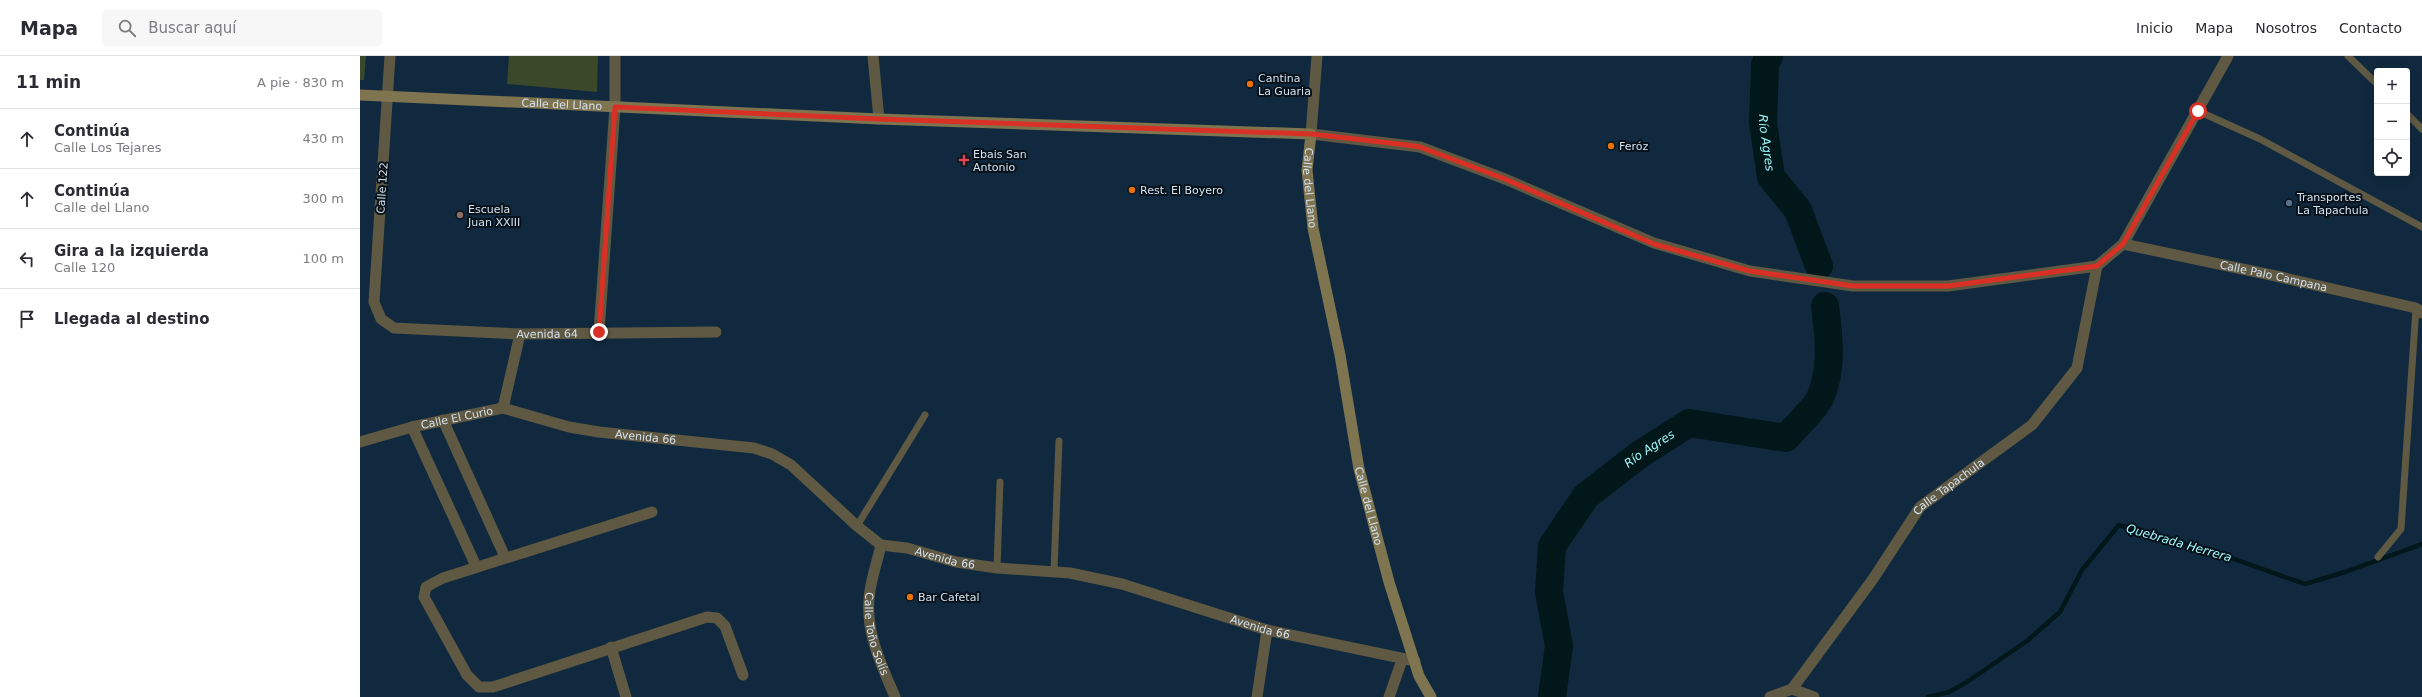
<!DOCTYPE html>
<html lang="es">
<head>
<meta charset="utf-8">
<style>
	:root { --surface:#fff; --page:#f7f7f7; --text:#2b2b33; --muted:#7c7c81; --line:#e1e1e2 }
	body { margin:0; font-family:"DejaVu Sans",sans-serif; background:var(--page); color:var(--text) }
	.controls { position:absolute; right:12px; top:12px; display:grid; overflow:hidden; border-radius:4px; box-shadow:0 2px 10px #0003 }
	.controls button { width:36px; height:36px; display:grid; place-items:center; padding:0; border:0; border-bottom:1px solid var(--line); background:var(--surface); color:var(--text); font:20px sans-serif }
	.stop { position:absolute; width:12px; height:12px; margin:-9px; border:3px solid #d93025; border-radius:50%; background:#fff }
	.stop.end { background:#d93025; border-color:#fff; box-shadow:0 1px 4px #0008 }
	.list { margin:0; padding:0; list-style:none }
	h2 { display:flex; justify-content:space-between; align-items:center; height:52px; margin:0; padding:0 16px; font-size:17px }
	h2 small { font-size:13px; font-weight:400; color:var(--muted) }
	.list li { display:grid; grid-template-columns:26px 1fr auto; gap:12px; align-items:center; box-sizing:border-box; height:60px; padding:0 16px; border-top:1px solid var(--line) }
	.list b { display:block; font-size:15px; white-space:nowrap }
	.list p { margin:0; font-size:13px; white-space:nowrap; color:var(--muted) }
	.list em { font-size:13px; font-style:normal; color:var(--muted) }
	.icon { flex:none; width:22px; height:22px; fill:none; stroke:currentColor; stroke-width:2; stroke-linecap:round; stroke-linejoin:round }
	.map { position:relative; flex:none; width:2062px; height:641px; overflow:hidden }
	header { display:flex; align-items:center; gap:24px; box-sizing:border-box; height:56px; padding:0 20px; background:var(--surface); border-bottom:1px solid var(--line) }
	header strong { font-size:19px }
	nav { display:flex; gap:22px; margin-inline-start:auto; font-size:14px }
	.search { width:280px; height:36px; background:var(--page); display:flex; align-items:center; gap:10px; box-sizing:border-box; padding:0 14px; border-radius:4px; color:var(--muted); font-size:15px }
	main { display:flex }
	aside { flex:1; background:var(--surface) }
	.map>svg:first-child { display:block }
	.green { fill:#3b492a }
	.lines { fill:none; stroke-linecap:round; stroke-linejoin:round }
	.stream { stroke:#011719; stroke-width:4.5 }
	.river { stroke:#011719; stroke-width:28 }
	.service { stroke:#5f5842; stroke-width:7 }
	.minor { stroke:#5f5842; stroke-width:11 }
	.secondary { stroke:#7e7450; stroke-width:11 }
	.route { stroke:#d93025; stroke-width:5 }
	.food-dot { fill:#e8710a; stroke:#07111a; stroke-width:1.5 }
	.health-dot { fill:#e0444e; stroke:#07111a; stroke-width:1.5 }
	.service-dot { fill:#5c6f8a; stroke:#07111a; stroke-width:1.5 }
	.education-dot { fill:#8d6e63; stroke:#07111a; stroke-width:1.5 }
	.labels { text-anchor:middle; stroke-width:4; stroke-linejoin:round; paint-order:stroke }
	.poi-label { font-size:11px; fill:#d3e1ef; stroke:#07111a; text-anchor:start }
	.street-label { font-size:11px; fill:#d3e1ef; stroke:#07111a }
	.water-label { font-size:12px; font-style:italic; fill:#9df7fa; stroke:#07111a }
</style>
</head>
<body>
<header>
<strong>Mapa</strong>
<div class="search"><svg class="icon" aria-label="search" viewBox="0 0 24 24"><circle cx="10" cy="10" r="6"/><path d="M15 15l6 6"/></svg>Buscar aquí</div>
<nav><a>Inicio</a><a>Mapa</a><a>Nosotros</a><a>Contacto</a></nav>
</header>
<main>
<aside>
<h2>11 min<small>A pie · 830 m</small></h2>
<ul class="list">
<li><svg class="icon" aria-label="ahead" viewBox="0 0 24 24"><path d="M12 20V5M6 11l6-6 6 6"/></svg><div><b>Continúa</b><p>Calle Los Tejares</p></div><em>430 m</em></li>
<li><svg class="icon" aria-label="ahead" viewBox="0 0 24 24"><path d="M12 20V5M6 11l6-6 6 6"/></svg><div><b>Continúa</b><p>Calle del Llano</p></div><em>300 m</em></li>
<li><svg class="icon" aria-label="left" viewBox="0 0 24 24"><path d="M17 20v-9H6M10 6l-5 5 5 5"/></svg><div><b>Gira a la izquierda</b><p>Calle 120</p></div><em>100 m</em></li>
<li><svg class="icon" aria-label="arrive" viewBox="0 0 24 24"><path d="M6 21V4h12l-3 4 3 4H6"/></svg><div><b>Llegada al destino</b></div></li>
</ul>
</aside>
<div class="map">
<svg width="2062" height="641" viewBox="0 0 2062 641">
	<rect width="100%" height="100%" fill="#11293e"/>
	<path class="green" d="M 0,0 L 6,0 L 4,24 L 0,24 Z
		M 149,0 L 238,0 L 237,36 L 147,28 Z"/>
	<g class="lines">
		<path class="stream" d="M 1568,641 L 1589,636 L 1607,626 L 1667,585 L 1700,556 L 1722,514 L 1759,469 L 1874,503 L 1945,528 L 1985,516 L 2062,488"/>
		<g class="river">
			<path id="s1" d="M 1409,0 L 1405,9 L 1403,67 L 1411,121 L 1438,154 L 1459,210"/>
			<path id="s2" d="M 1192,641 L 1199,590 L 1189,536 L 1192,490 L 1226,440 L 1279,399 L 1329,367 L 1426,382 C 1435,371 1454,354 1460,342 C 1473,314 1469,280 1465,250"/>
		</g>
		<path class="service" d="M 1988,0 L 2017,28
			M 1838,55 L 1900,83 L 2062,171
			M 2047,58 L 2062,73
			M 497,470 L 565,359
			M 2018,501 L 2041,473 L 2056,252
			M 637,512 L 640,426
			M 694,515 L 699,385"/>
		<g class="minor">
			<path id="s3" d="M 30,0 L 14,246 L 21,263 L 34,272 L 160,278 L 356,276"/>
			<path d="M 513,0 L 519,63"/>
			<path d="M 957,0 L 951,78 L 1060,91 L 1145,123 L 1294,187 L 1390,215 L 1493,230 L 1588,230 L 1737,210 L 1763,188 L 1868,0"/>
			<path id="s4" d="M 1763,188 L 1916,220 L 2056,252 L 2062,257"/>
			<path d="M 239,276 L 255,51 L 255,0"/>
			<path id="s5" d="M 143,352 L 209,371 L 239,376 L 394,392 L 412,398 L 431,409 L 497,470 L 521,489 L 547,492 L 596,506 L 637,512 L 710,517 L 762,528 L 907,574 L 1055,605"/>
			<path d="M 83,364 L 145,501"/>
			<path d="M 52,371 L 116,510"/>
			<path id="s6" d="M 0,386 L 52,371 L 143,352 L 160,278"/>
			<path d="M 292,456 L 83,522 L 66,531 L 64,541 L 107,619 L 119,631 L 133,631 L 347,561 L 357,562 L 365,570 L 383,619"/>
			<path id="s7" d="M 521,489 C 517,507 510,526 509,543 C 506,578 522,610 535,641"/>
			<path d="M 251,591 L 266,641"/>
			<path d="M 1432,633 L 1454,641"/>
			<path d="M 897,641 L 907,574"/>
			<path d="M 1029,641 L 1042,604"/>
			<path id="s8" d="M 1410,641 L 1432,633 L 1513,523 L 1560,451 L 1672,369 L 1717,312 L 1737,210"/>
		</g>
		<path class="secondary" id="s9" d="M 0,39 L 519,63 L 951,78 L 947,114 L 953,172 L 980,299 L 999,413 L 1029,526 L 1059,620 L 1071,641"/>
	</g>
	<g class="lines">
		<path class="route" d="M 239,276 L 255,51 L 519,63 L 951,78 L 1039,88 L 1060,91 L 1145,123 L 1294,188 L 1390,215 L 1493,230 L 1588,230 L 1737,210 L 1763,188 L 1838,55"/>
	</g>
	<g class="food-dot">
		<circle cx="890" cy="28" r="4"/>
		<circle cx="1251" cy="90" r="4"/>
		<circle cx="772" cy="134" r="4"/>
		<circle cx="550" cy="541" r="4"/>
	</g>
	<path class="health-dot" d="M602 98h4v4h4v4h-4v4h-4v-4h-4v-4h4z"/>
	<circle class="service-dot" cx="1929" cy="147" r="4"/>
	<circle class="education-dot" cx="100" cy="159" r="4"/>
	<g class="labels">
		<g class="poi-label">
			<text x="898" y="26">Cantina<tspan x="898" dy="13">La Guaria</tspan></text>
			<text x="1259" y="94">Feróz</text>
			<text x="613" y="102">Ebais San<tspan x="613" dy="13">Antonio</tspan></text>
			<text x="780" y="138">Rest. El Boyero</text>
			<text x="1937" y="145">Transportes<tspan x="1937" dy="13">La Tapachula</tspan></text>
			<text x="108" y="157">Escuela<tspan x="108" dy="13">Juan XXIII</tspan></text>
			<text x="558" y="545">Bar Cafetal</text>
		</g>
		<g class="street-label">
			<text dy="4" stroke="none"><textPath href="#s9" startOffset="202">Calle del Llano</textPath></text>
			<text transform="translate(22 132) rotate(-86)" y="4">Calle 122</text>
			<text dy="4" stroke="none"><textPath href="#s9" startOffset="1006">Calle del Llano</textPath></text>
			<text dy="4" stroke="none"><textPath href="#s4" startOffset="154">Calle Palo Campana</textPath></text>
			<text dy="4" stroke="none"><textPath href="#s3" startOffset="434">Avenida 64</textPath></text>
			<text dy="4" stroke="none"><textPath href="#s6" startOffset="100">Calle El Curio</textPath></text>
			<text dy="4" stroke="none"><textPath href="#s5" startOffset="146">Avenida 66</textPath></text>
			<text dy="4" stroke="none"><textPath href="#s8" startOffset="281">Calle Tapachula</textPath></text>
			<text dy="4" stroke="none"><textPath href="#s9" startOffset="1330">Calle del Llano</textPath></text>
			<text dy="4" stroke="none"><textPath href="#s5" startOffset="482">Avenida 66</textPath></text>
			<text dy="4" stroke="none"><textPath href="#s5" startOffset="806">Avenida 66</textPath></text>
			<text dy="4" stroke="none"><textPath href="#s7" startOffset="91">Calle Toño Solís</textPath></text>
		</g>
		<g class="water-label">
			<text dy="4" stroke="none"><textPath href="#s1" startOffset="88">Río Agres</textPath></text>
			<text dy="4" stroke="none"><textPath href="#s2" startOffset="292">Río Agres</textPath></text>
			<text transform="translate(1819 487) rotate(16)" y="4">Quebrada Herrera</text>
		</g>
	</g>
</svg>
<div class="controls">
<button>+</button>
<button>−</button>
<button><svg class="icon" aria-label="locate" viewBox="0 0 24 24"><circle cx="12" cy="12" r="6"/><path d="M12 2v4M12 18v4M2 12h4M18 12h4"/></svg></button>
</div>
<div class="stop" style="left:1838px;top:55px"></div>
<div class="stop end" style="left:239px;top:276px"></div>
</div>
</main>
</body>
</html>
